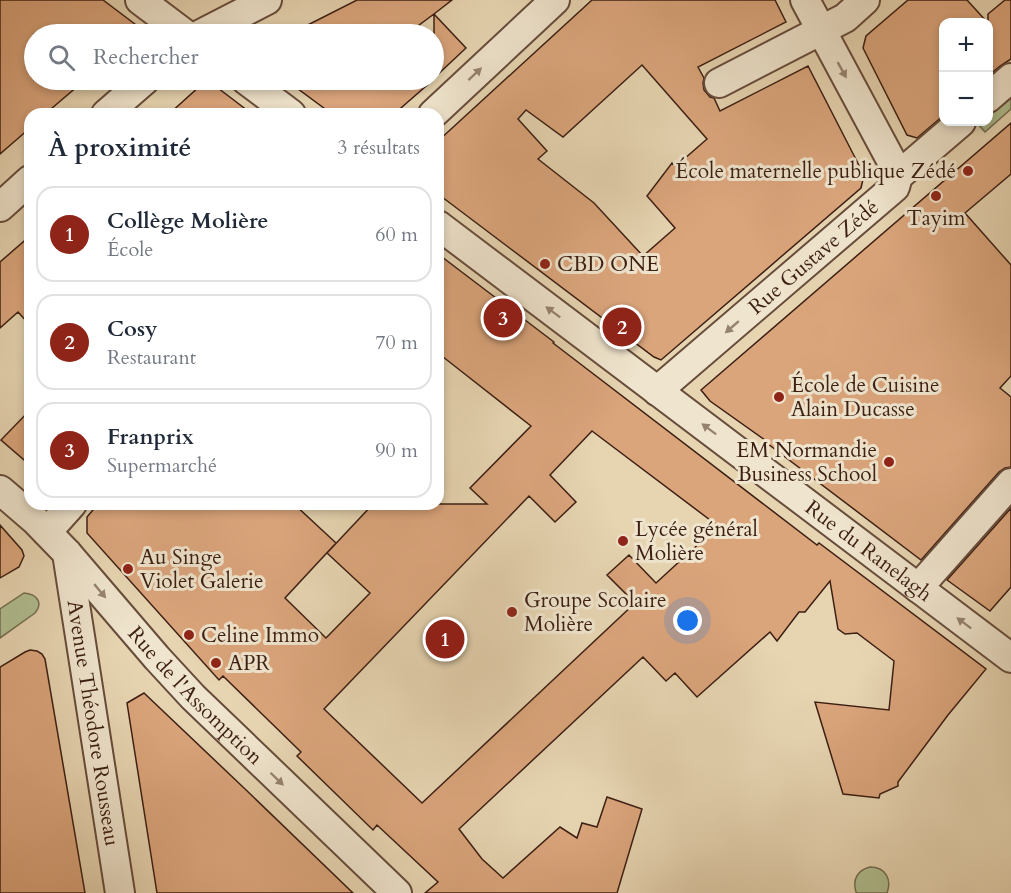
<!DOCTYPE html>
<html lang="fr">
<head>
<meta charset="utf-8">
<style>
	:root { --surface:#fff; --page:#f2f2f3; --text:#1f2937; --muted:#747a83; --line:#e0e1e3; --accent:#8f2418 }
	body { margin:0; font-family:Cardo,serif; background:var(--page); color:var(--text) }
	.controls { position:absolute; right:18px; top:18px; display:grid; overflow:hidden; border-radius:12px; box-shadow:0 3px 9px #0003 }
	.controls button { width:54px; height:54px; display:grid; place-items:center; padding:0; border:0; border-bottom:2px solid var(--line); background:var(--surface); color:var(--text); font:30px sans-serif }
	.you { position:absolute; left:688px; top:621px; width:21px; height:21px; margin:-15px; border:4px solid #fff; border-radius:50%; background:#1a73e8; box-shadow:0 0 0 9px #1a73e833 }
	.badge { display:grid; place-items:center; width:39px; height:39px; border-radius:50%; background:var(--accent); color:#fff; font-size:20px; font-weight:700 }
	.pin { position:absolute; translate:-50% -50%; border:3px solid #fff; box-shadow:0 2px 6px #0006 }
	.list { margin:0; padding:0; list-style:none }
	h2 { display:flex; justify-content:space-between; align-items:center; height:78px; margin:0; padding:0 24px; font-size:26px }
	h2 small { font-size:20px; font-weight:400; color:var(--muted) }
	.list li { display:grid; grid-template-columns:39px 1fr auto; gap:18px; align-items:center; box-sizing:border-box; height:96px; margin:0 12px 12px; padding:0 12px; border:2px solid var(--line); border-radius:18px }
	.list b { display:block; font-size:22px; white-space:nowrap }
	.list p { margin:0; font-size:20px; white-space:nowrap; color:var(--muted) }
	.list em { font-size:20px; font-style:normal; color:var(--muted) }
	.icon { flex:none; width:33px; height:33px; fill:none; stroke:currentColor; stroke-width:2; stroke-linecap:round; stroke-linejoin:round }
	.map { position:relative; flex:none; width:1011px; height:893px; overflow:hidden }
	.search { position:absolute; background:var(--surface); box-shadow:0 3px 9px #0003; left:24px; top:24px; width:420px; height:66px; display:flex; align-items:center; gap:15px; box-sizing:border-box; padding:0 21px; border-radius:33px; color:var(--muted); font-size:22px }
	.panel { position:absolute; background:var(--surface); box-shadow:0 3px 9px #0003; left:24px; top:108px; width:420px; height:402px; border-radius:18px }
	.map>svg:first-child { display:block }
	.green { fill:#b0be90; stroke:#766e52; stroke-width:1.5 }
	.building { fill:#dba57c; stroke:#3c1f13; stroke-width:1.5; fill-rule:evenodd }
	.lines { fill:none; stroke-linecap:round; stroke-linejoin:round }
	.minor-casing { stroke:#674c3b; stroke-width:32 }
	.minor { stroke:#efe4cd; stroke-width:28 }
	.oneway { fill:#968270 }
	.poi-dot { fill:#8f2418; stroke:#efe4cd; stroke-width:2 }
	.labels { text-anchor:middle; stroke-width:6; stroke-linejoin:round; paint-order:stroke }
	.poi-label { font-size:21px; fill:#3c1f13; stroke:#efe4cd; text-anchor:start }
	.street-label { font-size:21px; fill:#3c1f13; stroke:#efe4cd }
</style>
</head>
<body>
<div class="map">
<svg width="1011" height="893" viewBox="0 0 1011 893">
	<rect width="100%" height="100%" fill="#e7d5b2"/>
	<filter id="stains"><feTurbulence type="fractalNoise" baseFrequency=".00333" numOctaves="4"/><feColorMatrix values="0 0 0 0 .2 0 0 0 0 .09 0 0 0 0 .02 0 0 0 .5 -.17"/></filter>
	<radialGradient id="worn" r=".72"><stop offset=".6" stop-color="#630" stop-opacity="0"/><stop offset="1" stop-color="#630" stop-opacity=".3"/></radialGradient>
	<path class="green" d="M 1011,87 L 1011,109 L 985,132 L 976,122 L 988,122 L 989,107 Z
		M 24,593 C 36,594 44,602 35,613 L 0,638 L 0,609 Z
		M 870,867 C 886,867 892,880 887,893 L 857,893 L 856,892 C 852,879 858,870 870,867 Z"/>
	<path class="building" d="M 0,0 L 103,0 L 148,34 L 34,34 L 34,80 L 85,80 L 45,114 L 30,114 L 30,128 L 0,154 Z
		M 357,0 L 452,0 L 434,14 L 466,48 L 434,78 L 434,14 L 407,34 L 290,34 Z
		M 592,0 L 775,0 L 786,22 L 698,67 L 704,78 L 703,83 L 704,90 L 710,97 L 714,98 L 720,111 L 808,66 L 864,175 L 861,188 L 661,360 L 654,357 L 438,194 L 438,141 ZM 642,65 L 707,139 L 676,166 L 672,163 L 647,196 L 675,228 L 643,256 L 594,203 L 538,159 L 547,151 L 518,119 L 526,110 L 563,137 Z
		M 908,0 L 967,0 L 987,22 L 944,22 L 944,115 L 917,138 L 907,135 L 863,48 L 866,36 Z
		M 1005,0 L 1011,0 L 1011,59 L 1000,66 L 988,76 L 988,14 Z
		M 286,80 L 433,80 L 394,114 L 332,114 Z
		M 214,85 L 252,114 L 169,114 L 200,86 Z
		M 1011,123 L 1011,174 L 965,213 L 1011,265 L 1011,376 L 1000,388 L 1011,397 L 1011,467 L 1005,468 L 999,472 L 921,560 L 768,444 L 769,443 L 710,401 L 701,390 Z
		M 30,236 L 30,325 L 18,312 L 0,328 L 0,262 Z
		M 438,254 L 554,342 L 553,343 L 817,545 L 819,543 L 986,669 L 948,715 L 898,782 L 898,786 L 880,794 L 879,798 L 843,794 L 815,702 L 889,710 L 894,661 L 857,633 L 845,634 L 838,629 L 830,581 L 805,612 L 799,612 L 777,641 L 770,632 L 697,697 L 675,673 L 666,681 L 643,657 L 459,829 L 482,859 L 503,878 L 560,827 L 577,838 L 582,823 L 597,827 L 607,797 L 642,809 L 617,893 L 425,893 L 438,882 L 377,825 L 373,830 L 297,756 L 301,752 L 223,676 L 219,680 L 87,533 L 87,517 L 98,504 L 294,504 L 336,543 L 285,598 L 326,638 L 370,593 L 327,553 L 373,504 L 487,504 L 470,488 L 531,426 L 438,353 ZM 592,431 L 718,526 L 656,583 L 629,555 L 607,575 L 635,603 L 422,803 L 324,709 L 529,496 L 555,522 L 576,502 L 550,475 Z
		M 30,410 L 30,465 L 1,440 Z
		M 1011,508 L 1011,587 L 990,611 L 947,580 Z
		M 0,525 L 22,550 L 24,556 L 19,567 L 0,578 Z
		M 30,650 L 37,651 L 42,654 L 45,659 L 85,893 L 0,893 L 0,667 L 25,652 Z
		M 144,693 L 244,788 L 353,893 L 157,893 L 127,703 Z"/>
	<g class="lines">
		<defs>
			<g id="minor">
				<path d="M 140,0 L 185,34"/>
				<path d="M 805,0 L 892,162 L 898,176"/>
				<path d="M 201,34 L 267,0"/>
				<path d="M 246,80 L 291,114"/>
				<path d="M 719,83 L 845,18 L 865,0"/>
				<path d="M 988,98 L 1011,78"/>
				<path d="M 106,114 L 145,80"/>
				<path d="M 433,114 L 555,0"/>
				<path d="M 0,207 L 30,180"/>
				<path id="s1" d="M 438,225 L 1011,658"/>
				<path id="s2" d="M 657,391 L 895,187 L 898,176 L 961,122"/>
				<path id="s3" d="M 0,490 L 35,520 L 67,553 L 157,658 L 193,697 L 397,893"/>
				<path d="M 47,532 L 72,504"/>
				<path id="s4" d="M 67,553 L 120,893"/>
				<path d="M 918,588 L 1011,483"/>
			</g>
		</defs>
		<use href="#minor" class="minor-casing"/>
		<use href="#minor" class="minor"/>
	</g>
	<defs><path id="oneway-solid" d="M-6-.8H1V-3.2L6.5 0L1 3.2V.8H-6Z" transform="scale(1.5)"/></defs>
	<g class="oneway">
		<use href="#oneway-solid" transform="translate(842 70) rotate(61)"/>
		<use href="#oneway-solid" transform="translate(475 74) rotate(-43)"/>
		<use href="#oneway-solid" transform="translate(553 312) rotate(-143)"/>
		<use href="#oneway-solid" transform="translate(732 327) rotate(139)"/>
		<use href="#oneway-solid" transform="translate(709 429) rotate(-143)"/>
		<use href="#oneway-solid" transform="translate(100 591) rotate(50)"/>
		<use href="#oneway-solid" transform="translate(964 623) rotate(-143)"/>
		<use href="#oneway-solid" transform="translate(277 779) rotate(44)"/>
	</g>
	<g class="poi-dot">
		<circle cx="968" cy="171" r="6"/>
		<circle cx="936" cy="196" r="6"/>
		<circle cx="545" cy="264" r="6"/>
		<circle cx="779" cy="397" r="6"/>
		<circle cx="889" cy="462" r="6"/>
		<circle cx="623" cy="541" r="6"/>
		<circle cx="128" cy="569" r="6"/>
		<circle cx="512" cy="612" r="6"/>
		<circle cx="189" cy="635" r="6"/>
		<circle cx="216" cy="663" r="6"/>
	</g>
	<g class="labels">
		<g class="poi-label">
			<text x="956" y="178" text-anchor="end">École maternelle publique Zédé</text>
			<text x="936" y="225" text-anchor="middle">Tayim</text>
			<text x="557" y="271">CBD ONE</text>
			<text x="791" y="392">École de Cuisine<tspan x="791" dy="24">Alain Ducasse</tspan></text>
			<text x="877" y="457" text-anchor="end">EM Normandie<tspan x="877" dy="24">Business School</tspan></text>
			<text x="635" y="536">Lycée général<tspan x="635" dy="24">Molière</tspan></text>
			<text x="140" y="564">Au Singe<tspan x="140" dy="24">Violet Galerie</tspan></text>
			<text x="524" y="607">Groupe Scolaire<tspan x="524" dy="24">Molière</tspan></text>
			<text x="201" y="642">Celine Immo</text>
			<text x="228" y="670">APR</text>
		</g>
		<g class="street-label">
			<text dy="7" stroke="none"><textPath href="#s2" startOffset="206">Rue Gustave Zédé</textPath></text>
			<text dy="7" stroke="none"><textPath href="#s1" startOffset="540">Rue du Ranelagh</textPath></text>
			<text dy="7" stroke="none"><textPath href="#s3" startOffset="284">Rue de l'Assomption</textPath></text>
			<text dy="7" stroke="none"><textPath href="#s4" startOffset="172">Avenue Théodore Rousseau</textPath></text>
		</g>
	</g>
	<rect width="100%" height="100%" filter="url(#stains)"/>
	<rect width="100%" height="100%" fill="url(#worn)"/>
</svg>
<div class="controls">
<button>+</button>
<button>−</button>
</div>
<div class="you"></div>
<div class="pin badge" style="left:445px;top:639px">1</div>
<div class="pin badge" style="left:622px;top:327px">2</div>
<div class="pin badge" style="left:503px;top:318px">3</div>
<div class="search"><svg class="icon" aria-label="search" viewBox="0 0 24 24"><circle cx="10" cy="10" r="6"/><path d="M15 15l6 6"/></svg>Rechercher</div>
<section class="panel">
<h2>À proximité<small>3 résultats</small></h2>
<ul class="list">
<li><span class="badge">1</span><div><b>Collège Molière</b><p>École</p></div><em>60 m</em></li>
<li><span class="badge">2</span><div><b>Cosy</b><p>Restaurant</p></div><em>70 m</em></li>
<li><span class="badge">3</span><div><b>Franprix</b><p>Supermarché</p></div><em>90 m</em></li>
</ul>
</section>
</div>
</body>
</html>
